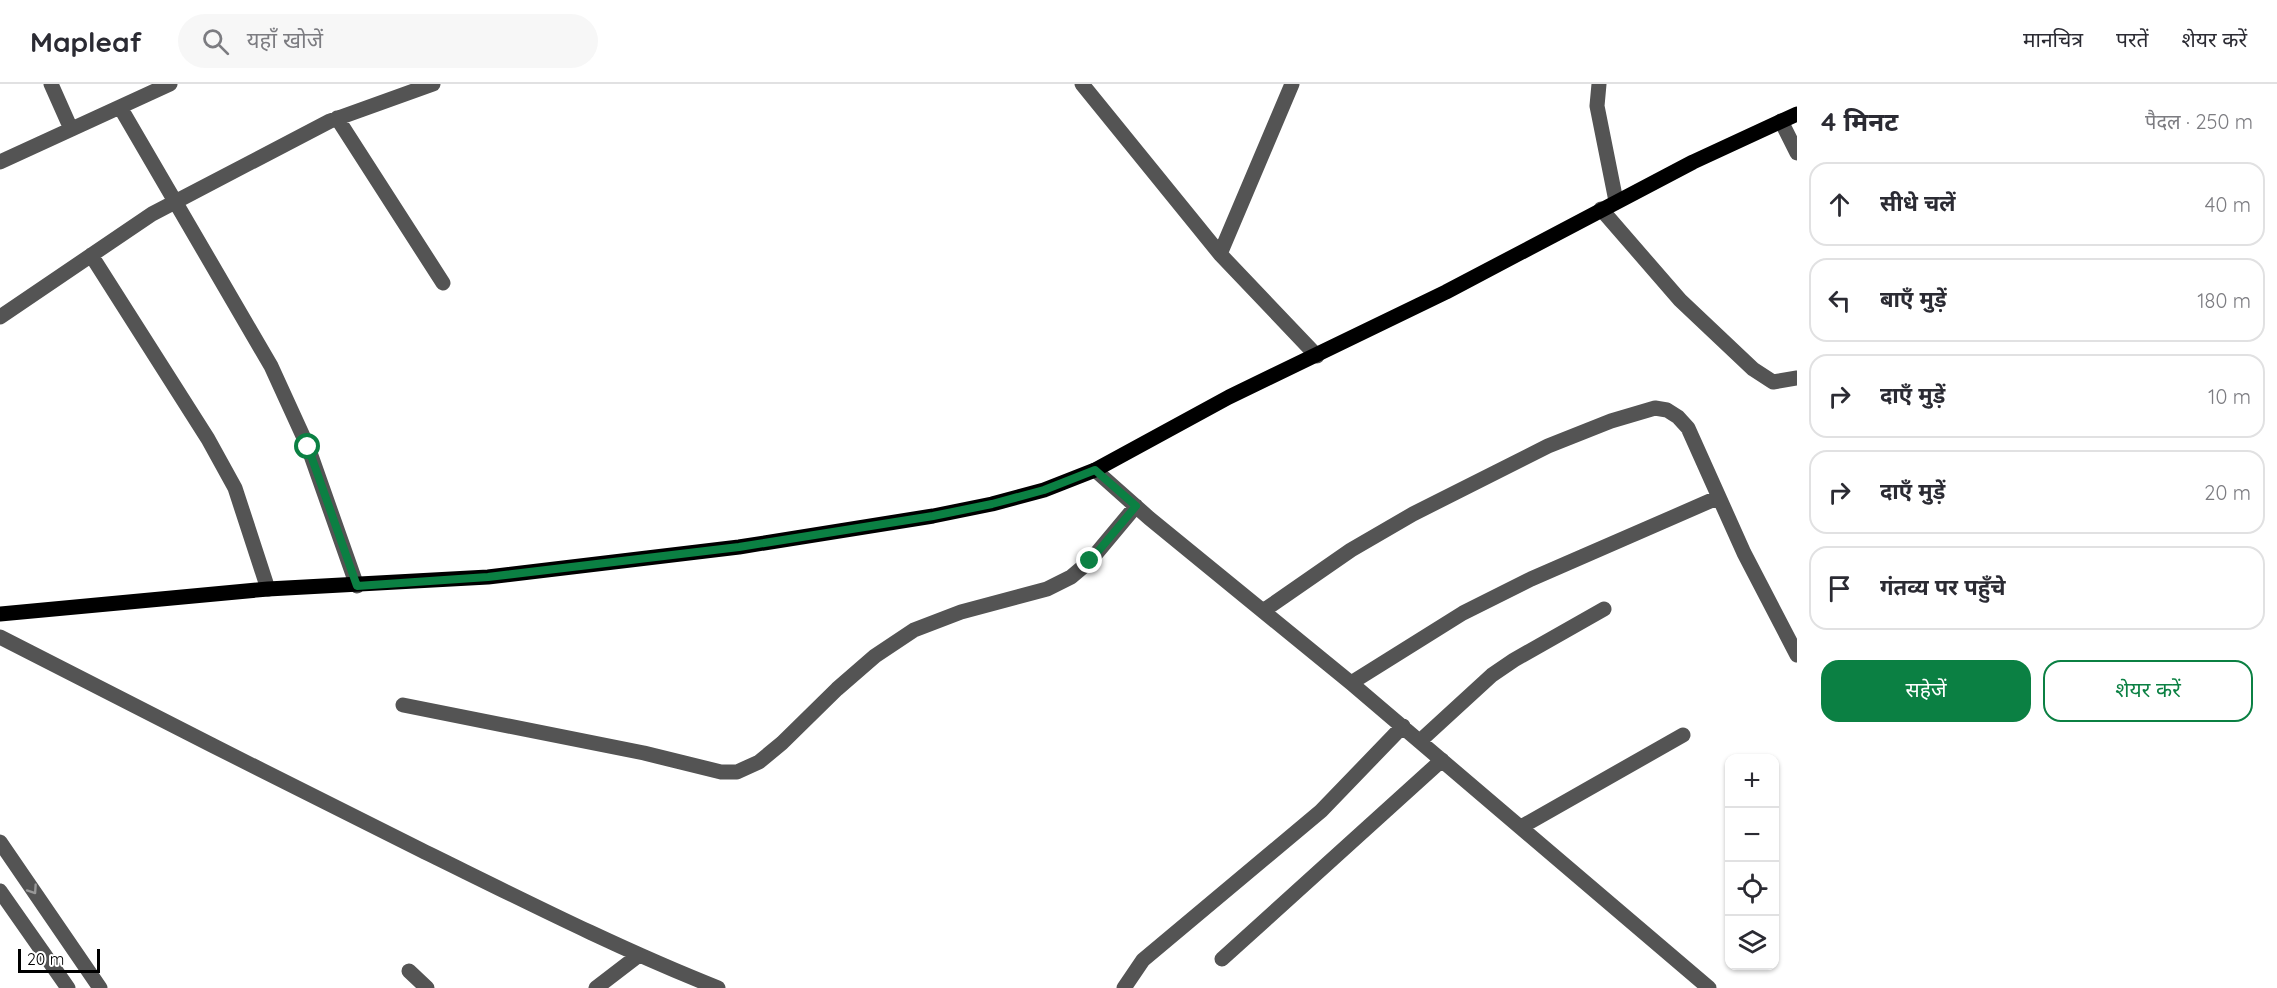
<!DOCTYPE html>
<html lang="hi">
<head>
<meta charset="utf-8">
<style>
	:root { --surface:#fff; --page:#f7f7f7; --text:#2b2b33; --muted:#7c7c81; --line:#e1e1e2; --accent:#0b8043 }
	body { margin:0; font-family:Quicksand,"Noto Sans Devanagari",sans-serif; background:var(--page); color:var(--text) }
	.controls { position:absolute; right:18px; bottom:18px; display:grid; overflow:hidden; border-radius:12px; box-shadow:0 2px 4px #0004 }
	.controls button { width:54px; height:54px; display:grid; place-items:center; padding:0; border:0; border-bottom:2px solid var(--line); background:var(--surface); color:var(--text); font:30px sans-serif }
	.scale { position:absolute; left:18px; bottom:15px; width:82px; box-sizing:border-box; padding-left:6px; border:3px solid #000; border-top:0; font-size:16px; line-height:21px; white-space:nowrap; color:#000; -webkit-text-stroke:4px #fff; paint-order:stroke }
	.stop { position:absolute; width:18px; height:18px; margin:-14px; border:4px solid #0b8043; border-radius:50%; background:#fff }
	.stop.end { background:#0b8043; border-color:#fff; box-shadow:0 2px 6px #0008 }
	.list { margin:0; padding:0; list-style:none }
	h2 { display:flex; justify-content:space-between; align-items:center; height:78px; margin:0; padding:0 24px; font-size:26px }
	h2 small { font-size:20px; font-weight:400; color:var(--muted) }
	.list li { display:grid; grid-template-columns:39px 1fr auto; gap:18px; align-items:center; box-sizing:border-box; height:84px; margin:0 12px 12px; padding:0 12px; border:2px solid var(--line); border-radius:18px }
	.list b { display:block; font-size:22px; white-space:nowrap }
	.list em { font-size:20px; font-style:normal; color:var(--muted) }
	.actions { display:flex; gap:12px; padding:18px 24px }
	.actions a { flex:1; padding:14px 0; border:2px solid var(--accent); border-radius:18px; text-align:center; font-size:21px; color:var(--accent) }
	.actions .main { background:var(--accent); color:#fff }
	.icon { flex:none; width:33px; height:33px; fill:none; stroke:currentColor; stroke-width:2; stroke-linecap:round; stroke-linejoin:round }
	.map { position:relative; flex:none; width:1797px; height:904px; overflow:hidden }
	header { display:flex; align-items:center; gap:36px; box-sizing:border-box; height:84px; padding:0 30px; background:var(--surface); border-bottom:2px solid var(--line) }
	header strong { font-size:28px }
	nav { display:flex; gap:33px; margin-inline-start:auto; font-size:21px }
	.search { width:420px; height:54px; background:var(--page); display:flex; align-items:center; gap:15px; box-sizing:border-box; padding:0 21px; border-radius:33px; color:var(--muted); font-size:22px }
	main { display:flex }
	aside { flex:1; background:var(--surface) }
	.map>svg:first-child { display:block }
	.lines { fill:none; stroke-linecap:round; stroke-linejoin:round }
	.minor { stroke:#545454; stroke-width:15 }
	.major { stroke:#000; stroke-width:15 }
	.oneway { stroke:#989898 }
	.route { stroke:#0b8043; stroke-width:8 }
</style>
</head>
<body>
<header>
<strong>Mapleaf</strong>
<div class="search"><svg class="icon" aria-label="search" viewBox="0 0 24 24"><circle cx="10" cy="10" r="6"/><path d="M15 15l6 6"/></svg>यहाँ खोजें</div>
<nav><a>मानचित्र</a><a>परतें</a><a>शेयर करें</a></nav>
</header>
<main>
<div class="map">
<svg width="1797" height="904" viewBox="0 0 1797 904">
	<rect width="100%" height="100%" fill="#fff"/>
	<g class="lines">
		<path class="minor" d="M 51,0 L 71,45
			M 1082,0 L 1220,170 L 1317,272
			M 1599,0 L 1597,22 L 1616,117
			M 120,23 L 271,282 L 308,363 L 357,502
			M 337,34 L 443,199
			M 1781,37 L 1797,69
			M 0,78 L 170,0
			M 1601,125 L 1680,216 L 1753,285 L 1773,298 L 1797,294
			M 1220,170 L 1292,0
			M 91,171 L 208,355 L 235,404 L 268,505
			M 0,233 L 152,130 L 330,37 L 433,0
			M 1095,386 L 1149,434 L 1351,599 L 1709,904
			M 1263,527 L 1351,466 L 1413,430 L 1548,362 L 1611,337 L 1655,324 L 1667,326 L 1678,333 L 1688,344 L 1744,469 L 1797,571
			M 0,553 C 140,625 280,696 421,766 C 519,814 617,864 718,904
			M 1351,599 L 1463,529 L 1531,495 L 1717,414
			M 403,621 L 644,669 L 721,688 L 737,688 L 759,678 L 782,659 L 837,605 L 875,572 L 914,546 L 961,528 L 1047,505 L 1071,493 L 1090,477 L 1136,422
			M 1420,657 L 1492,591 L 1514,576 L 1604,525
			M 1521,743 L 1683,651
			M 0,758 L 100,904
			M 0,807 L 68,904
			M 1222,875 L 1442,676
			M 409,887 L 427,904
			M 596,904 L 639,871
			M 1124,904 L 1143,876 L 1321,727 L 1403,642"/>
		<path class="major" d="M 0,530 L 268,505 L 488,493 L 739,463 L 933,432 L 992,420 L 1044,406 L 1095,386 L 1229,313 L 1446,208 L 1693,78 L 1797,30"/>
	</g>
	<defs><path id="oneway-chevron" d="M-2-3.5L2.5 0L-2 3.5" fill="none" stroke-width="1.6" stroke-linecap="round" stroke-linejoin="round" transform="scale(1.5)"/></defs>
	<use class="oneway" href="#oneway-chevron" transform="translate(33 806) rotate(56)"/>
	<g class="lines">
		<path class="route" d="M 308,363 L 357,502 L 488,493 L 739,463 L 933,432 L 992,420 L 1044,406 L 1095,386 L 1136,422 L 1090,477"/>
	</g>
</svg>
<div class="controls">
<button>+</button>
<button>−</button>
<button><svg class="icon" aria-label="locate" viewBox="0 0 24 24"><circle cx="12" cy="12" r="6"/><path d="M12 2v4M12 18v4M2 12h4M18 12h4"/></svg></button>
<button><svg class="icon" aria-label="layers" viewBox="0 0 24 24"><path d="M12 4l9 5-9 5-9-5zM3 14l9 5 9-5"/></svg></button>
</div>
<div class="scale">20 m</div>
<div class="stop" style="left:308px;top:363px"></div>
<div class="stop end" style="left:1090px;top:477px"></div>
</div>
<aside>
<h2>4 मिनट<small>पैदल · 250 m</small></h2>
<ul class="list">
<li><svg class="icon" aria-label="ahead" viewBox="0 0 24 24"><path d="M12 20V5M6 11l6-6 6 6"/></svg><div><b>सीधे चलें</b></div><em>40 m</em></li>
<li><svg class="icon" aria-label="left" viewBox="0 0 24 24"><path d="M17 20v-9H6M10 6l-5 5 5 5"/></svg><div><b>बाएँ मुड़ें</b></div><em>180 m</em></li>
<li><svg class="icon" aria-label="right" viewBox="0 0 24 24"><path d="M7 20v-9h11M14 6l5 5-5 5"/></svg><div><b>दाएँ मुड़ें</b></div><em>10 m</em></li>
<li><svg class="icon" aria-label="right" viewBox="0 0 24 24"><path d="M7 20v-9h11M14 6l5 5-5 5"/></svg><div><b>दाएँ मुड़ें</b></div><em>20 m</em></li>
<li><svg class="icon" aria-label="arrive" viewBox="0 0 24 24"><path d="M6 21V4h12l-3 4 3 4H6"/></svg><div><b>गंतव्य पर पहुँचे</b></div></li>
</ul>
<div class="actions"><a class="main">सहेजें</a><a>शेयर करें</a></div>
</aside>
</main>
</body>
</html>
